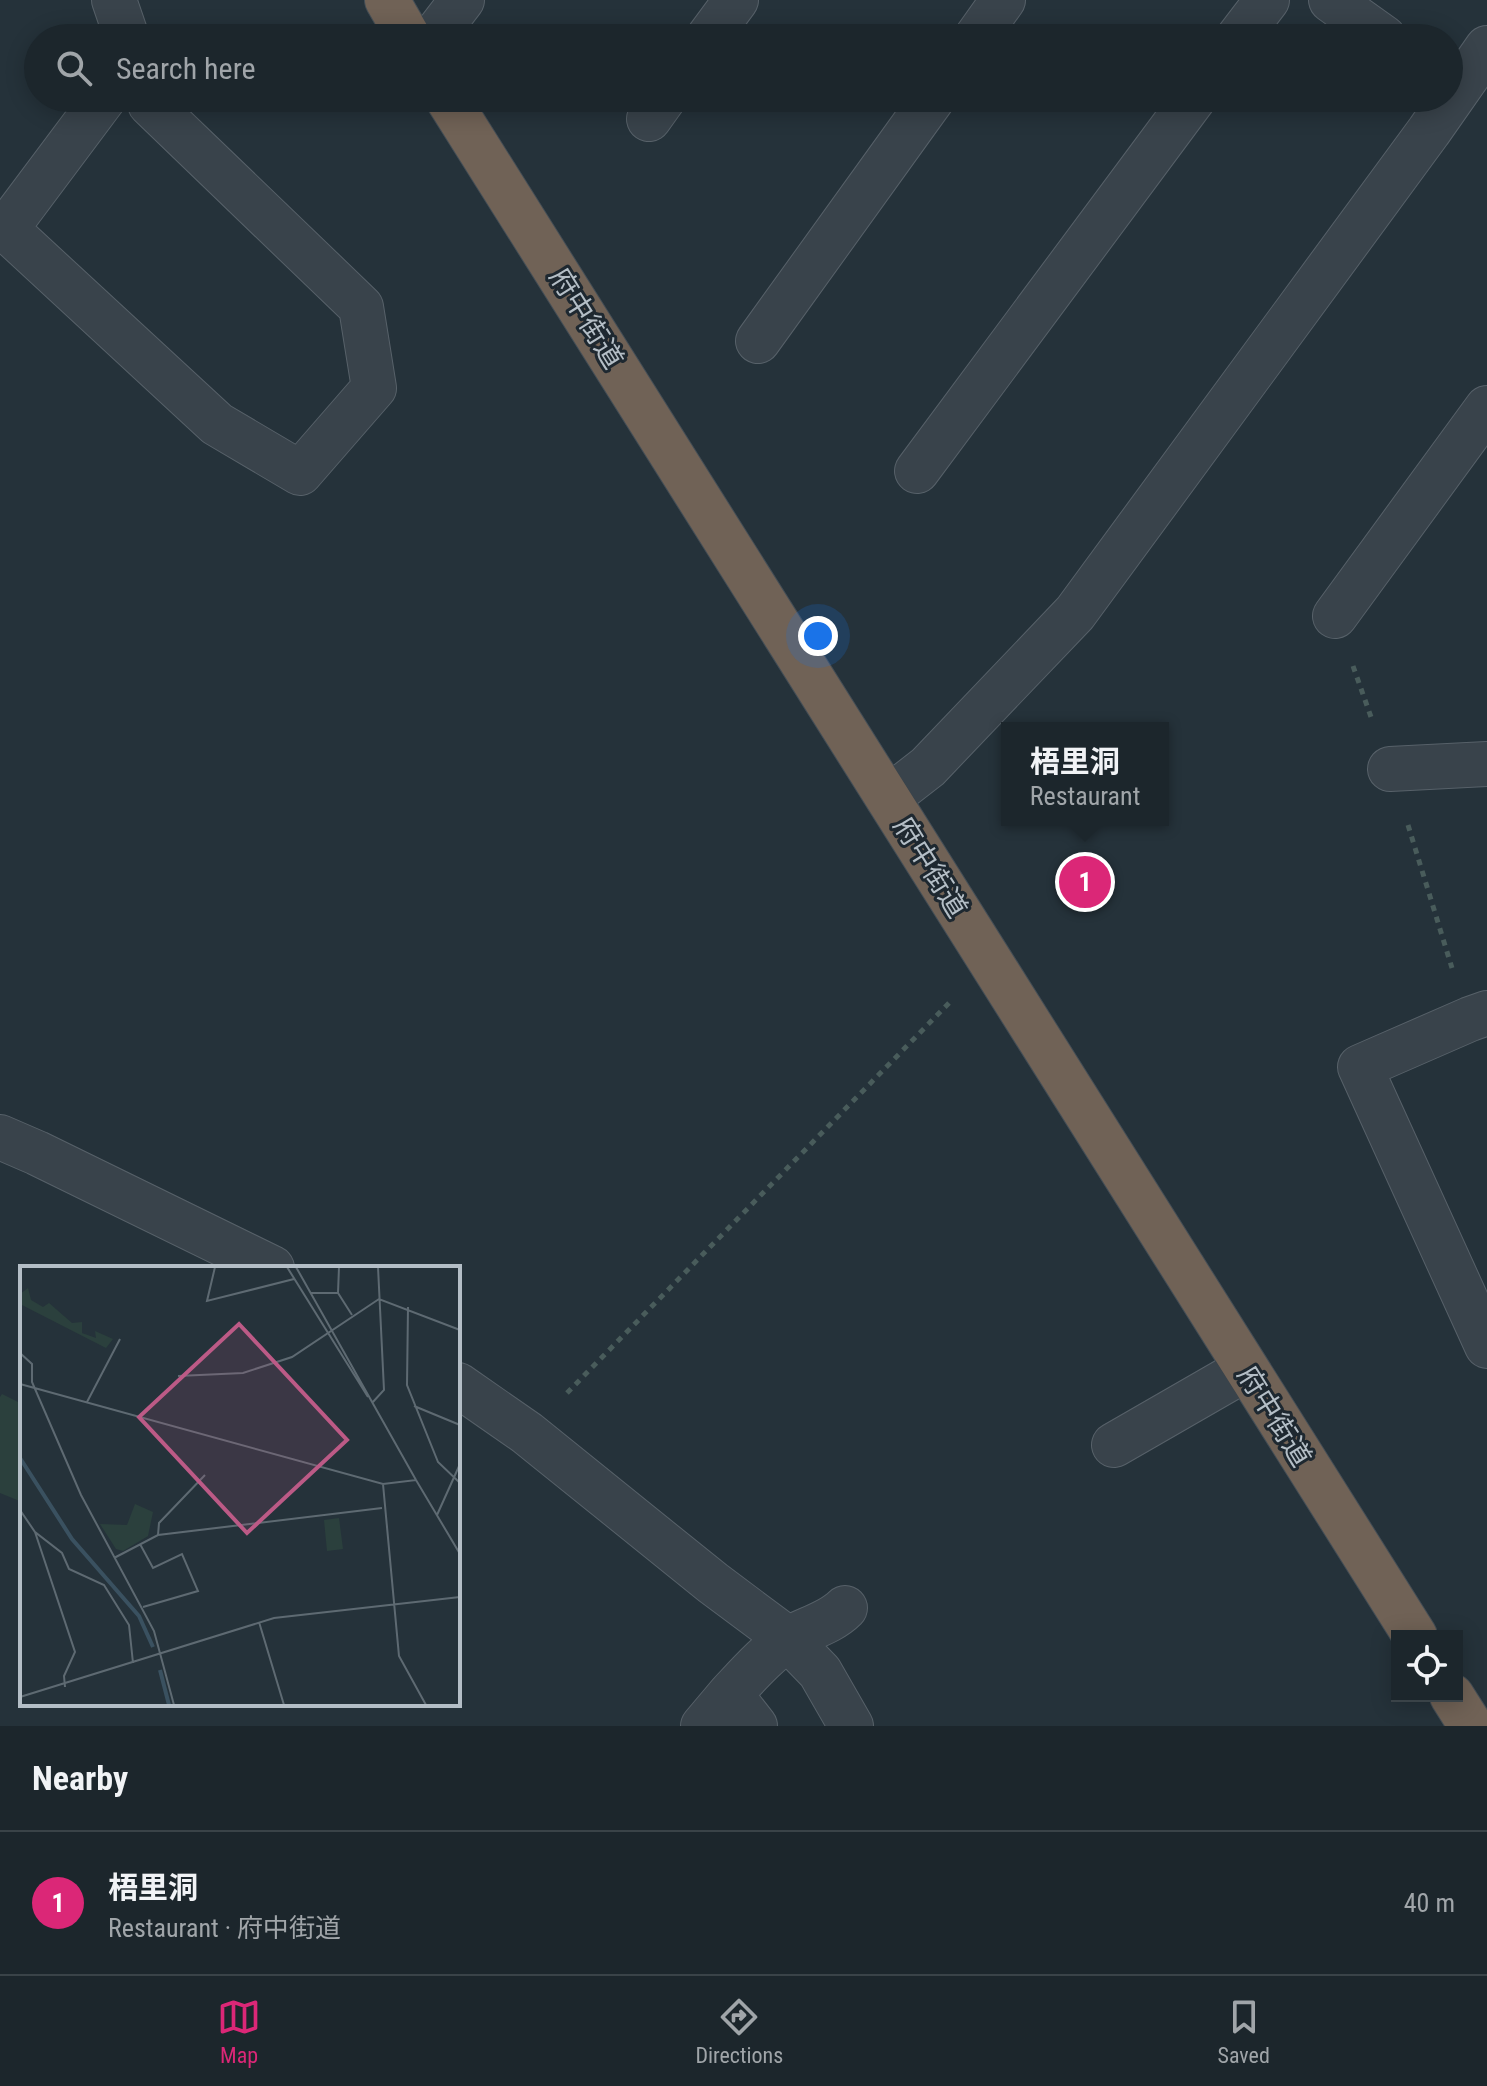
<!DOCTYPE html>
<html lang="en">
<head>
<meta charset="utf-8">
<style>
	:root { --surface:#1c262c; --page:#293238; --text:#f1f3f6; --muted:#a0a5a9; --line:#3a4348; --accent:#db2777 }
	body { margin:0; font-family:"Roboto Condensed","Noto Sans JP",sans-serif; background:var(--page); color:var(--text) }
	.controls { position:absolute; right:24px; bottom:24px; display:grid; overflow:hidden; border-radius:0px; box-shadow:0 4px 20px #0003 }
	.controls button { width:72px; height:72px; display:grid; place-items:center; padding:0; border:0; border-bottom:2px solid var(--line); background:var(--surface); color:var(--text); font:40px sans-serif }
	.you { position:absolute; left:818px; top:636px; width:28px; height:28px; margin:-20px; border:6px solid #fff; border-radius:50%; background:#1a73e8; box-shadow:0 0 0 12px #1a73e833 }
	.badge { display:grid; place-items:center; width:52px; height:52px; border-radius:50%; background:var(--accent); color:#fff; font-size:26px; font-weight:700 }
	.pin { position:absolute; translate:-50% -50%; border:4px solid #fff; box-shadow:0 2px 8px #0006 }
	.popup { position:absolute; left:1001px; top:722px; width:168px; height:104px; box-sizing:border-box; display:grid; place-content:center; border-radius:0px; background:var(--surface); filter:drop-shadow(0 2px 6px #0005); font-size:26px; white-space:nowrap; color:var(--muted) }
	.popup b { font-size:30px; color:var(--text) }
	.popup::after { content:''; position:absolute; left:50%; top:100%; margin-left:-16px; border:16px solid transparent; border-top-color:var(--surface) }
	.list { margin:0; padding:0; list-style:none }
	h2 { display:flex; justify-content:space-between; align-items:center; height:104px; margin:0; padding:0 32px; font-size:34px }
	h2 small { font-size:26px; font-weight:400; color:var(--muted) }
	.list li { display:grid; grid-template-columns:52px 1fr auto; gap:24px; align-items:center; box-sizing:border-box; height:144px; padding:0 32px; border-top:2px solid var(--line) }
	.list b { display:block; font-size:30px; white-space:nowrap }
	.list p { margin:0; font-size:26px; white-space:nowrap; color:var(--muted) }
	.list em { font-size:26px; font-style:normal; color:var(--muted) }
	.icon { flex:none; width:44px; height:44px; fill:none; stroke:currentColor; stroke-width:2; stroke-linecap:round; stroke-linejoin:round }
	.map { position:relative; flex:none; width:1487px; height:1726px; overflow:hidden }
	.search { position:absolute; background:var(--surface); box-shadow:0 4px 20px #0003; left:24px; right:24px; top:24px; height:88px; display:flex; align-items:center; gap:20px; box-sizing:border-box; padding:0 28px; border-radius:44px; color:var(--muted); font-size:30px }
	.sheet { height:248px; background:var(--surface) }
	nav { display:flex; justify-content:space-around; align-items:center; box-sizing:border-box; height:112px; border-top:2px solid var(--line); background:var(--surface); font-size:22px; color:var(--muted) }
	nav a { display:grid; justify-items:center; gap:4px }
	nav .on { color:var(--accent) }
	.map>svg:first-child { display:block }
	.green { fill:#2b403d }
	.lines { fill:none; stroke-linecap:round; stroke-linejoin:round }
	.minor-casing { stroke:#576169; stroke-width:46 }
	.highway-casing { stroke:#444e56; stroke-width:46 }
	.path { stroke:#495c5b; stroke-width:5; stroke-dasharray:6 6; stroke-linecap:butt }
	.minor { stroke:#39434b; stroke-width:44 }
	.highway { stroke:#706256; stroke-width:44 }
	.labels { text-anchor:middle; stroke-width:6; stroke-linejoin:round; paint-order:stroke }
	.street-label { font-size:28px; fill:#b4bec6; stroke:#1e2830 }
	.inset-river { fill:none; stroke:#3a5160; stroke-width:4 }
	.inset-road { fill:none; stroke:#5e6a72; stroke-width:2 }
	.view { fill:#bc5a86; fill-opacity:0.15; stroke:#bc5a86; stroke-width:4 }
	.inset-edge { fill:none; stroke:#b4bec6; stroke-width:4 }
</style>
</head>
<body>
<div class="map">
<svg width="1487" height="1726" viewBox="0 0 1487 1726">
	<rect width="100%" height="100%" fill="#25323a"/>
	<path class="green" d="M 2,1394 L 22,1404 L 22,1502 L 0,1493 L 0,1397 Z"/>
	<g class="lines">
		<defs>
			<path id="minor" d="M 114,0 L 127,38
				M 1331,0 L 1384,38
				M 433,38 L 462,0
				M 708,38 L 736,0
				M 976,38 L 1003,0
				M 1238,38 L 1267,0
				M 104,98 L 6,229 L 217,424 L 300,473 L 374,388 L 361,307 L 150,104 L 148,98
				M 649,119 L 664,98
				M 758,341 L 933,98
				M 917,471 L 1194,98
				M 1335,616 L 1487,408
				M 1390,769 L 1487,764
				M 888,798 L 928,767 L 1075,613 L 1429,131 L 1487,48
				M 1487,1013 L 1470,1019 L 1360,1067 L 1487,1346
				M 0,1137 L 37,1153 L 272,1268
				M 458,1385 L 527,1433 L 713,1583 L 788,1639 L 820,1672 L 851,1726
				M 1114,1445 L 1246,1369
				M 703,1726 L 730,1694
				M 755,1726 L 730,1694 C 747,1676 769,1651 790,1638 C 808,1628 830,1623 845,1608"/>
			<path id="highway" d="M 387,0 L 409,38
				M 447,98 C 772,609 1091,1124 1415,1636
				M 1452,1696 L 1471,1726"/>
		</defs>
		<use href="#minor" class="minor-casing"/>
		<use href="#highway" class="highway-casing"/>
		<path class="path" d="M 1353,666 L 1371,717
			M 1408,825 L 1452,968
			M 567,1393 L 949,1003"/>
		<use href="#minor" class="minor"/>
		<use href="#highway" class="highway"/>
	</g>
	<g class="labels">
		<g class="street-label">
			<text transform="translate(587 318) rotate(58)" y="10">府中街道</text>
			<text transform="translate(931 867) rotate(58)" y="10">府中街道</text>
			<text transform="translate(1275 1416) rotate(58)" y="10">府中街道</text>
		</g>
	</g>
	<g transform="translate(20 1266)">
		<rect width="440" height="440" fill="#25323a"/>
		<path d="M 8,22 L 11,34 L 23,41 L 29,37 L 52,57 L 62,56 L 62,67 L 76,72 L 75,65 L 93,73 L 86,82 L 0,38 L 0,28 ZM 115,238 L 133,246 L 128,270 L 103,285 L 96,283 L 80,258 L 107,259 ZM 319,252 L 323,283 L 307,285 L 304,254 Z" fill="#2b403d"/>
		<path class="inset-river" d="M 0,192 L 52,273 L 119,350 L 133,381M 140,404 L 149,439"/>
		<path class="inset-road" d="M 195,1 L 187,35 L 274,13M 267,1 L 348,131M 276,1 L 396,214M 291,27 L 318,27 L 332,49M 318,27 L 319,1M 388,41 L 387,119 L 418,196 L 440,217M 0,87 L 12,98 L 12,116 L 61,229 L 134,365 L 154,439M 158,110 L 223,107 L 272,91 L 359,33 L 440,64M 0,118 L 363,218 L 396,214 L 440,288M 67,136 L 100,73M 352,137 L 364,124 L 358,1M 394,140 L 440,159M 363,218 L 379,390 L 406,439M 0,244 L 15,266 L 42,287 L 49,303 L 84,319 L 109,359 L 113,397M 417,249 L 440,198M 15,266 L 55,386 L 44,410 L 45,421M 138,269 L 139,257 L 185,209M 120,278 L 133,302 L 162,288 L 178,325 L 123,341M 94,292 L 138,269 L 362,242M 239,356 L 264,439M 0,431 L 254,352 L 440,331"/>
		<path class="view" d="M 219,58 L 327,174 L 227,267 L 119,151 Z"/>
		<rect width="440" height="440" class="inset-edge"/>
	</g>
</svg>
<div class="controls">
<button><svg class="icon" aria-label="locate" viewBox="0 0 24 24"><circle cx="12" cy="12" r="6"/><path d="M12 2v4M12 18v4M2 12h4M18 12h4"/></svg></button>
</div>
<div class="you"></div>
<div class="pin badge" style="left:1085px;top:882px">1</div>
<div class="popup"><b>梧里洞</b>Restaurant</div>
<div class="search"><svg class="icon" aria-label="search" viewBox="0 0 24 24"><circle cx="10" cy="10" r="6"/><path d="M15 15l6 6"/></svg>Search here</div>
</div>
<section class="sheet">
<h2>Nearby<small></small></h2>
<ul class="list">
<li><span class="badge">1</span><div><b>梧里洞</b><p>Restaurant · 府中街道</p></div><em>40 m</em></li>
</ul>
</section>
<nav>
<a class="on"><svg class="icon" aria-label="map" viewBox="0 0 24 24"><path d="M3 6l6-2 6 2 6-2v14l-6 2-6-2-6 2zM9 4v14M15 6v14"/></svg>Map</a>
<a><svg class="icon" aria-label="directions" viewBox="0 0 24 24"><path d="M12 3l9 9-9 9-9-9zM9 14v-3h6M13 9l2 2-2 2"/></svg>Directions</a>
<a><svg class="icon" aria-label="saved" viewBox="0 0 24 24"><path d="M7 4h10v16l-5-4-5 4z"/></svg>Saved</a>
</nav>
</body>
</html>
